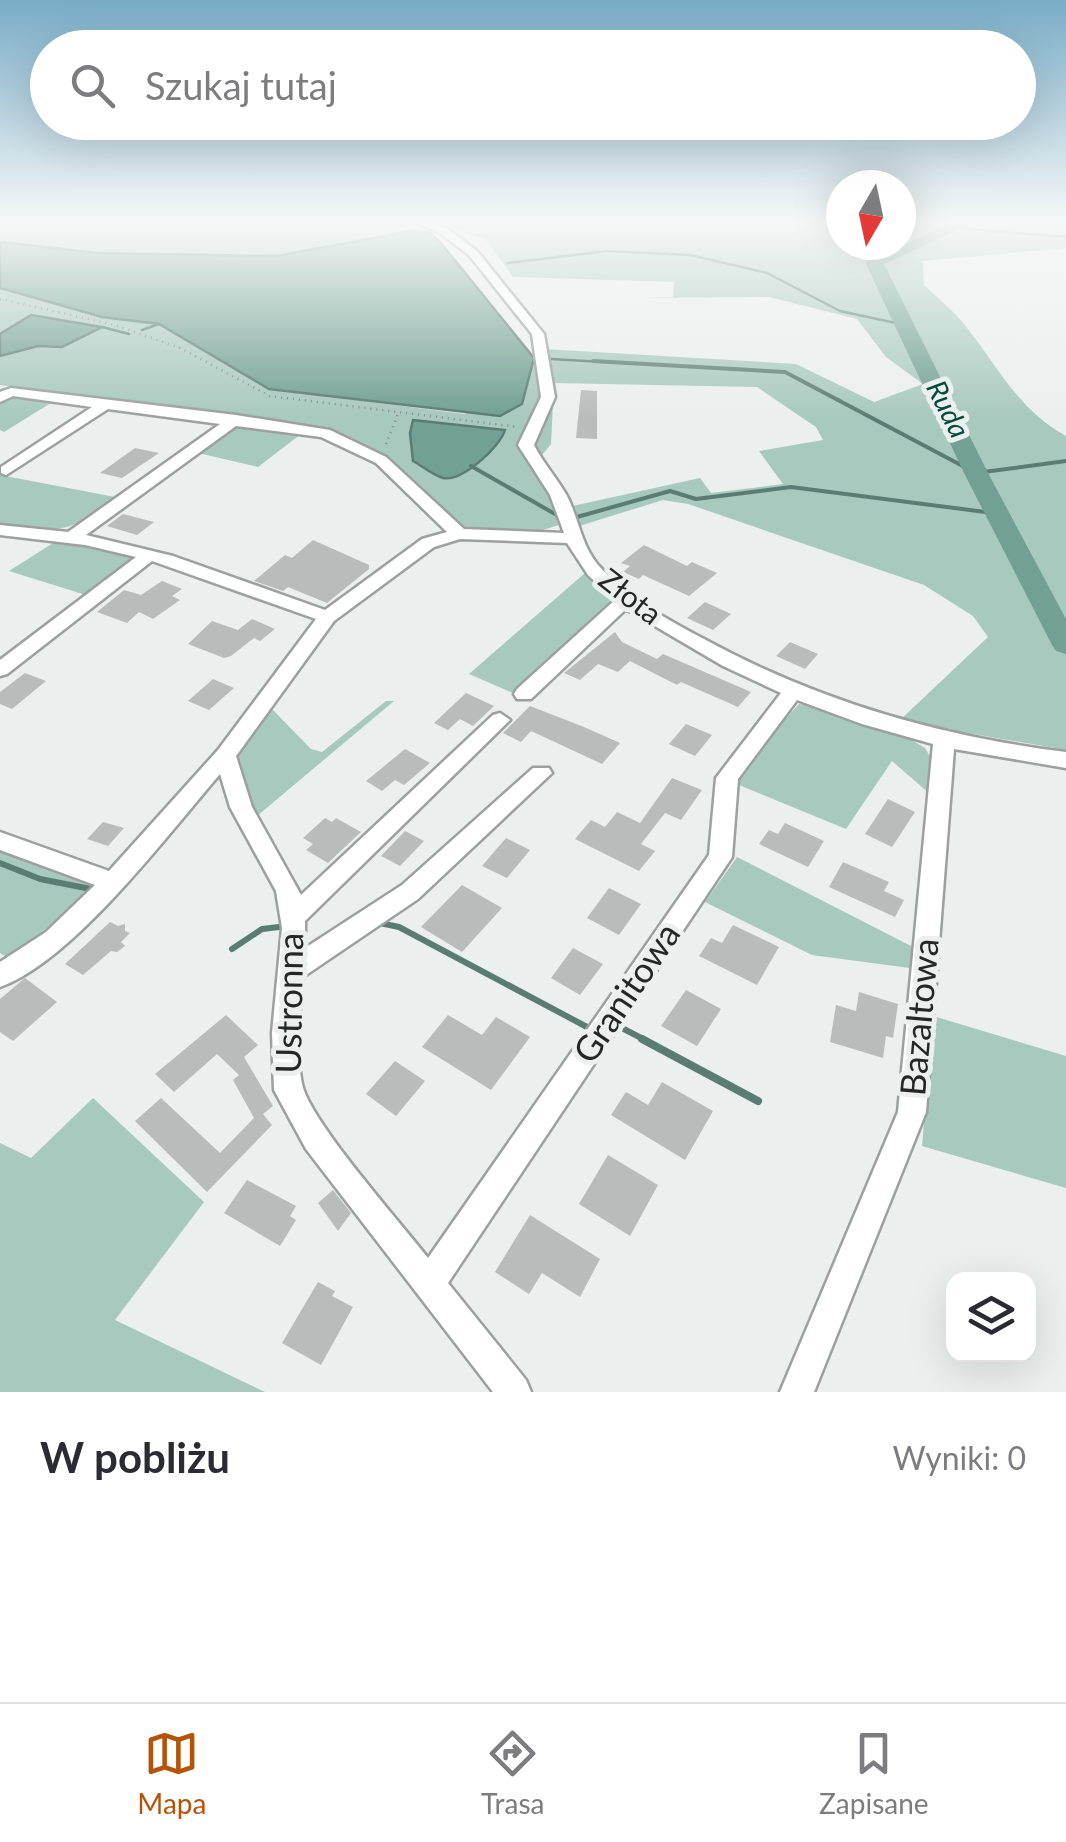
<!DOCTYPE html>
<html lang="pl">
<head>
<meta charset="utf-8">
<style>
	:root { --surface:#fff; --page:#f7f7f7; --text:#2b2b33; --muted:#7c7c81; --line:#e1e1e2; --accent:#b45309 }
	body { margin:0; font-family:Lato,sans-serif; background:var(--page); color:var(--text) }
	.controls { position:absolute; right:30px; bottom:30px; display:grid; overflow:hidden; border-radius:20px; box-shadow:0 10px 40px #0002 }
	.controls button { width:90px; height:90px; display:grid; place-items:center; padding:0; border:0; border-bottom:2px solid var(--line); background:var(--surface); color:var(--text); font:50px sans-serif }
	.compass { position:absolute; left:826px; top:170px; width:90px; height:90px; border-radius:50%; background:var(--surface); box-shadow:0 10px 40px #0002; rotate:189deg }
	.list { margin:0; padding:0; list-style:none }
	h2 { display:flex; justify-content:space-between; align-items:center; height:130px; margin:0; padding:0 40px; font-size:42px }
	h2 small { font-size:32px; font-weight:400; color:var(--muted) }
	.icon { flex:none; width:55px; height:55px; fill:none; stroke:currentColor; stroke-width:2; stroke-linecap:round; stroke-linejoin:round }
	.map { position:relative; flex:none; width:1066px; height:1392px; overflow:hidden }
	.search { position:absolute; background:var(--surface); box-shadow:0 10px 40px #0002; left:30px; right:30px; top:30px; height:110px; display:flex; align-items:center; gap:25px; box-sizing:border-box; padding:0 35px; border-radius:55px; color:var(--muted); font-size:38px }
	.sheet { height:310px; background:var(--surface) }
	nav { display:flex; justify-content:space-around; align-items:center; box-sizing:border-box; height:140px; border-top:2px solid var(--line); background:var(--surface); font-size:28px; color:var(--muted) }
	nav a { display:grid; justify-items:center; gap:5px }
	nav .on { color:var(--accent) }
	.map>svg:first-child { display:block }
	.green { fill:#a8c9be }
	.water { fill:#72a092; stroke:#5b7c72; stroke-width:2.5 }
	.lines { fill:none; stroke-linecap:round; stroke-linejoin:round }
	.stream-far3 { stroke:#5b7c72; stroke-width:2.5 }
	.stream-far2 { stroke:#5b7c72; stroke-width:4 }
	.stream-far1 { stroke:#5b7c72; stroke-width:6 }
	.stream { stroke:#5b7c72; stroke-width:8 }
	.river { fill:#72a092; fill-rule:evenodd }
	.building { fill:#b8bdbb }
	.minor-casing { stroke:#9ca19f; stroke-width:5 }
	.path { stroke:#848786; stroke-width:2.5; stroke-dasharray:1 5; stroke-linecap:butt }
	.minor { fill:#fff; fill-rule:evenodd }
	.labels { text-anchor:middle; stroke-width:10; stroke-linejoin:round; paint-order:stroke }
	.far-water-label { font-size:28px; font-style:italic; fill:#074b3c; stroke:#ebefee }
	.street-label { font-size:30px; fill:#252726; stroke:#ebefee }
	.near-street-label { font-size:35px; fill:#252726; stroke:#ebefee }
</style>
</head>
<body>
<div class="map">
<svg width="1066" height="1392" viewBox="0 0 1066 1392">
	<rect width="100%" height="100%" fill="#ebefee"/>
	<path class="green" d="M 0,223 L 393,223 L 430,233 L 411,231 C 366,240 320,252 275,256 C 183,263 91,253 0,242 Z
		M 440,223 L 841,223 L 841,245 L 901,245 L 901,223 L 1066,223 L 1066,248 L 923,261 L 924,285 C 937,298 953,310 964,324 C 997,365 1018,410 1066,436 L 1066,750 L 899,721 L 988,637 L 973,616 L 924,585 L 688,504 L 663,500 L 576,527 L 568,507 L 700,478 L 711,493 L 783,484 L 759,451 L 823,440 L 816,427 L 757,387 L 554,383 L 551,444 L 538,460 L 559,505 L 562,524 L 533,533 L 465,530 L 382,454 L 332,432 L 0,385 L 0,356 L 38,346 L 62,347 L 101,327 L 31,315 L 0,334 L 0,288 L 102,317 L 159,324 L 269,389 L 465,414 L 545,349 L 796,364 L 874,402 L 923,384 L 886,357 L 857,319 L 769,297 L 639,298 L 673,297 L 674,282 L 513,277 L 486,240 Z
		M 15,395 L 54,401 L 4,432 L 0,430 L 0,401 Z
		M 243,423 L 301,434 L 258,467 L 194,452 L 230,426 Z
		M 0,475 L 115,497 C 68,537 58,530 0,526 Z
		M 61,538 L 140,558 L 89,596 L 9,571 Z
		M 585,573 L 618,600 L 515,694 L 469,674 Z
		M 386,701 L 394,701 L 257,816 C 224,758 232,756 268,705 L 311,749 L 322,752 Z
		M 799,704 L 814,705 L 894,730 L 925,748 L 931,758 L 930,794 L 892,761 L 846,829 L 734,783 L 744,764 Z
		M 0,851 L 96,886 L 10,959 L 0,953 Z
		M 737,857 L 911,946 L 919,934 L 917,969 L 812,955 L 705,902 Z
		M 933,1016 L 1066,1056 L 1066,1188 L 922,1146 Z
		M 93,1098 L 204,1202 L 115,1320 L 265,1392 L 0,1392 L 0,1143 L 31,1158 Z"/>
	<path class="water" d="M 411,231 L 430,233 L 440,242 L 534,358 L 522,404 L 500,416 L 269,389 L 159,324 L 102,317 L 0,288 L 0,242 L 97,253 L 277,256 Z
		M 31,315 L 102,327 L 62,347 L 38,346 L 0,356 L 0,334 Z
		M 413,420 L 505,430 C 500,447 462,482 443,478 C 433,475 422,466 413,461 L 410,433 Z"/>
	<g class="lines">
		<path class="stream-far3" d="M 953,228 L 1066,237
			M 508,263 L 607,251 L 690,255 L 767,273 L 840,311 L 905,325
			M 102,327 L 129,334
			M 142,330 L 159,324
			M 551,359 L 638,364"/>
		<path class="stream-far2" d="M 593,361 L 785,372 L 976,473 L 1066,461
			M 471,466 L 555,514
			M 577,517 L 670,491 L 696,499 L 791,487 L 1001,514"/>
		<path class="stream-far1" d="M 0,863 L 40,879 L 96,890
			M 380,923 L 399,927 L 587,1027
			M 232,949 L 262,929 L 279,927
			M 614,1030 L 620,1027 L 647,1041"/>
		<path class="stream" d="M 642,1039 L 758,1101"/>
		<path class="river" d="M 952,223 L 973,223 L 884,264 L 988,473 L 1066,619 L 1066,654 L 1056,651 L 1052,645 L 964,473 L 865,262 Z"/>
	</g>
	<path class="building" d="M 581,390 L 597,391 L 597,439 L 576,438 Z
		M 135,448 L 159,453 L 122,478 L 100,473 Z
		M 123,514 L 154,522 L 137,535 L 107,526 Z
		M 313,540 L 369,565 L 369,569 L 327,603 L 288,587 L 283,591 L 254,581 L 285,555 L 292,558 Z
		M 644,545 L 687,566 L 692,562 L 717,573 L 689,596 L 643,575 L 639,579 L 623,572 L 630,566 L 621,563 Z
		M 162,581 L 182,589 L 172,596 L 180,600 L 153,619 L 139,612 L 127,623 L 97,612 L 124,590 L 141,595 Z
		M 705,602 L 731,614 L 713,630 L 687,618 Z
		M 252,619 L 275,629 L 260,641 L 254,638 L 231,656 L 224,658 L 188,644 L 212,621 L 238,630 Z
		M 615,632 L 622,642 L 657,659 L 663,654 L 751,692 L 738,707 L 681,682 L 677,685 L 630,661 L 618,672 L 598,664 L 580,680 L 564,673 Z
		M 790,642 L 818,654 L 805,669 L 776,656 Z
		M 25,673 L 46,681 L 12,709 L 0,704 L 0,692 Z
		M 213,679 L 234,688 L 209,710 L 188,701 Z
		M 466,693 L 494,706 L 473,726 L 460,719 L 448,730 L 434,723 Z
		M 530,706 L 584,727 L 620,743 L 602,764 L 531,731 L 521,742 L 503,733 Z
		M 686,724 L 712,735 L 695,756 L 669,744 Z
		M 405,749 L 430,763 L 404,785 L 395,780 L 382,791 L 366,781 Z
		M 672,778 L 702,790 L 681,820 L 665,813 L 641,844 L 655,851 L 639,871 L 575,839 L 591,820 L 605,827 L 617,812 L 640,823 Z
		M 888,799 L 915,812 L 892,847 L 865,834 Z
		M 325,818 L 332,822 L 336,818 L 361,832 L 328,863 L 306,850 L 313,844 L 303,838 Z
		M 103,822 L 124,828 L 108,846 L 87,839 Z
		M 785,823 L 824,841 L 808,867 L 759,844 L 769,830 L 778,834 Z
		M 405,831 L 424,841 L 400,866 L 381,856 Z
		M 506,838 L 530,850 L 507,878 L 482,866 Z
		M 843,862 L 889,882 L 884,891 L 904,900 L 895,917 L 829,887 Z
		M 462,885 L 502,908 L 462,952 L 421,927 Z
		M 609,888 L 641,904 L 619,935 L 587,918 Z
		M 110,922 L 118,926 L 125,924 L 125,931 L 130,933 L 121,942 L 125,946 L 117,952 L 111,951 L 83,975 L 65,964 Z
		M 733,925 L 779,947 L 757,985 L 699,956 L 711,938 L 722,943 Z
		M 573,948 L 603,964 L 580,995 L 551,978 Z
		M 25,978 L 57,1002 L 13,1041 L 0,1032 L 0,999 Z
		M 686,990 L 721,1009 L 697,1046 L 661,1026 Z
		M 859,992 L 898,1004 L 893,1038 L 886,1036 L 883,1058 L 830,1042 L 836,1005 L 856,1011 Z
		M 226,1015 L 258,1045 L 244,1057 L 273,1106 L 263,1114 L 272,1125 L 207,1192 L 135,1121 L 161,1098 L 220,1153 L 254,1118 L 233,1080 L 239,1075 L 217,1054 L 174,1092 L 155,1074 Z
		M 448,1015 L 482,1035 L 496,1017 L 530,1037 L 491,1090 L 422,1047 Z
		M 395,1061 L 425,1081 L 396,1116 L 366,1094 Z
		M 662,1082 L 713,1111 L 685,1160 L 611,1115 L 626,1092 L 648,1105 Z
		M 608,1155 L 658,1185 L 630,1236 L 579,1204 Z
		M 247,1180 L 296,1206 L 290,1216 L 296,1220 L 280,1246 L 224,1213 Z
		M 333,1190 L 351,1213 L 338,1231 L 318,1203 Z
		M 530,1215 L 600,1259 L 580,1297 L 542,1273 L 529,1294 L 495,1272 Z
		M 318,1282 L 335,1291 L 332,1296 L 353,1307 L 321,1365 L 282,1343 Z"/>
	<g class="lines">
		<defs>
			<path id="minor" d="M 417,223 L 431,223 L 448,229 L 477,251 L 544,334 L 555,397 L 534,445 C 543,463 557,478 567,496 C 579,519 581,545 598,565 C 627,597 666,619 704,639 C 818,701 937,736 1066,752 L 1066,768 L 954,749 L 926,1112 L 814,1392 L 780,1392 L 898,1112 L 933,744 L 862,724 L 797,700 L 738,779 L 732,857 L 448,1283 L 526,1380 L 531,1392 L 493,1392 L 306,1149 L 274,1090 L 272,1033 L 282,928 L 276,891 L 230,807 L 220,774 C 168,834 73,961 0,987 L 0,962 L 46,932 L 95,885 L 0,850 L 0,832 L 109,871 L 218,750 L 316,619 L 152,561 L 7,674 L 0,676 L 0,660 L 136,557 L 85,545 L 0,535 L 0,525 L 68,532 L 220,424 L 108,409 L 6,475 L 1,473 L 1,467 L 92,407 L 13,396 L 0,402 L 0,392 L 11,388 L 236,415 L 330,430 L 386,457 L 464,529 L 564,533 L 550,495 L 518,445 L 541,397 L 532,334 L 469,255 L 440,233 ZM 236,426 L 321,437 L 376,463 L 447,532 L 422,539 L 325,610 L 173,556 L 86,535 ZM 460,539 L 567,543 L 588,575 L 615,600 L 517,689 L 514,694 L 517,699 L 531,699 L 626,609 L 723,666 L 781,693 L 716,778 L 709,855 L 428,1258 C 401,1223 309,1120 302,1084 C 295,1049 300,1012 303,977 L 418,899 L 552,773 L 549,768 L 533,768 L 402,885 L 305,948 L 305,921 L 510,720 L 500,713 L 493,715 L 301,895 L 252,807 L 236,756 L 334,621 L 434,547 Z"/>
		</defs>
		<use href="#minor" class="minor-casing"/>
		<path class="path" d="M 0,299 L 115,325 L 180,348 L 270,396 L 518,427
			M 386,444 L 398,414"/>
		<use href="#minor" class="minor"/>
	</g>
	<linearGradient id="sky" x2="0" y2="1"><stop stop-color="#79acc6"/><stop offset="0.53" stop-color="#f6f8f7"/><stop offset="1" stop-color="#f6f8f7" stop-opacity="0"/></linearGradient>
	<rect width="1066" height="418" fill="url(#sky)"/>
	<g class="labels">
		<g class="far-water-label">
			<text transform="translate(948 409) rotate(63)" y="10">Ruda</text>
		</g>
		<g class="street-label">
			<text transform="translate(630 597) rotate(38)" y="10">Złota</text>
		</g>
		<g class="near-street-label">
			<text transform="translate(627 993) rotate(-56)" y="12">Granitowa</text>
			<text transform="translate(290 1003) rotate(-89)" y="12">Ustronna</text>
			<text transform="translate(920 1017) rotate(-85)" y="12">Bazaltowa</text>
		</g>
	</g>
</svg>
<div class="controls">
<button><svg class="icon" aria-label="layers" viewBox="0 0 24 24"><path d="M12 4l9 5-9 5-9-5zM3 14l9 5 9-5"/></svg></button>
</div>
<svg class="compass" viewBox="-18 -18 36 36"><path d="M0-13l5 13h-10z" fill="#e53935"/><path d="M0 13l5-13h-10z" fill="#7c7c81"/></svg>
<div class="search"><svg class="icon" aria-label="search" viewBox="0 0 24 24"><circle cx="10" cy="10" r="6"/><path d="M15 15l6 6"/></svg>Szukaj tutaj</div>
</div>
<section class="sheet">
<h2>W pobliżu<small>Wyniki: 0</small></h2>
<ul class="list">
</ul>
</section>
<nav>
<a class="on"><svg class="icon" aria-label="map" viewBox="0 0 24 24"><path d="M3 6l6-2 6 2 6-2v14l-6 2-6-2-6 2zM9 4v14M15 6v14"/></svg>Mapa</a>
<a><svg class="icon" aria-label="directions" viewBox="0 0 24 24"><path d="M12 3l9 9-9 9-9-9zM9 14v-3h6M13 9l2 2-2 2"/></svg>Trasa</a>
<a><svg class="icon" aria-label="saved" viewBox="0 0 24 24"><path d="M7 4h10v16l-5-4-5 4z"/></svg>Zapisane</a>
</nav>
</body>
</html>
